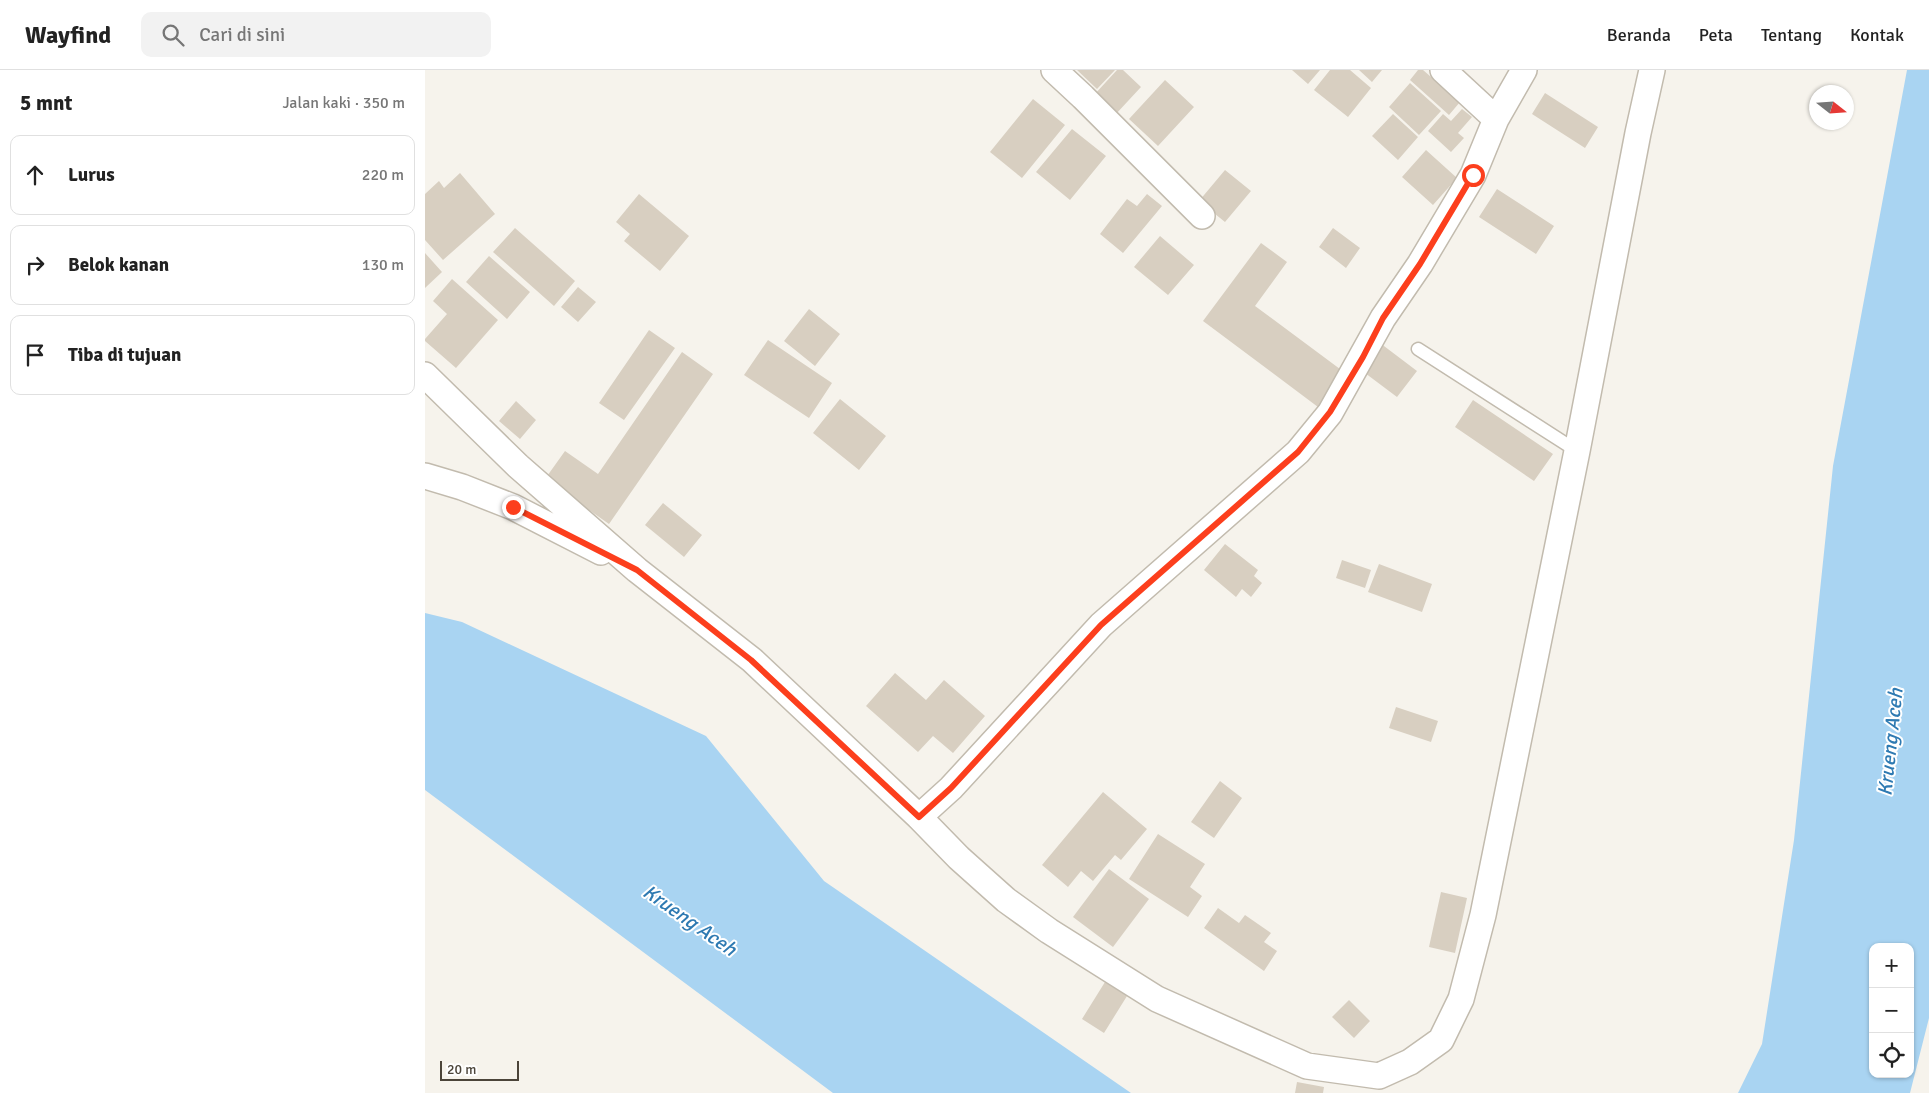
<!DOCTYPE html>
<html lang="id">
<head>
<meta charset="utf-8">
<style>
	:root { --surface:#fff; --page:#f2f2f2; --text:#222; --muted:#767676; --line:#e0e0e0 }
	body { margin:0; font-family:Signika,sans-serif; background:var(--page); color:var(--text) }
	.controls { position:absolute; right:15px; bottom:15px; display:grid; overflow:hidden; border-radius:10px; box-shadow:0 1px 4px #0004 }
	.controls button { width:45px; height:45px; display:grid; place-items:center; padding:0; border:0; border-bottom:1px solid var(--line); background:var(--surface); color:var(--text); font:25px sans-serif }
	.compass { position:absolute; left:1384px; top:15px; width:45px; height:45px; border-radius:50%; background:var(--surface); box-shadow:0 1px 4px #0004; rotate:107deg }
	.scale { position:absolute; left:15px; bottom:12px; width:79px; box-sizing:border-box; padding-left:5px; border:2px solid #4b4439; border-top:0; font-size:14px; line-height:18px; white-space:nowrap; color:#4b4439; -webkit-text-stroke:4px #fff; paint-order:stroke }
	.stop { position:absolute; width:15px; height:15px; margin:-11px; border:4px solid #fc3f1d; border-radius:50%; background:#fff }
	.stop.end { background:#fc3f1d; border-color:#fff; box-shadow:0 1px 5px #0008 }
	.list { margin:0; padding:0; list-style:none }
	h2 { display:flex; justify-content:space-between; align-items:center; height:65px; margin:0; padding:0 20px; font-size:21px }
	h2 small { font-size:16px; font-weight:400; color:var(--muted) }
	.list li { display:grid; grid-template-columns:32px 1fr auto; gap:15px; align-items:center; box-sizing:border-box; height:80px; margin:0 10px 10px; padding:0 10px; border:1px solid var(--line); border-radius:10px }
	.list b { display:block; font-size:19px; white-space:nowrap }
	.list em { font-size:16px; font-style:normal; color:var(--muted) }
	.icon { flex:none; width:28px; height:28px; fill:none; stroke:currentColor; stroke-width:2; stroke-linecap:round; stroke-linejoin:round }
	.map { position:relative; flex:none; width:1504px; height:1023px; overflow:hidden }
	header { display:flex; align-items:center; gap:30px; box-sizing:border-box; height:70px; padding:0 25px; background:var(--surface); border-bottom:1px solid var(--line) }
	header strong { font-size:24px }
	nav { display:flex; gap:28px; margin-inline-start:auto; font-size:18px }
	.search { width:350px; height:45px; background:var(--page); display:flex; align-items:center; gap:12px; box-sizing:border-box; padding:0 18px; border-radius:10px; color:var(--muted); font-size:19px }
	main { display:flex }
	aside { flex:1; background:var(--surface) }
	.map>svg:first-child { display:block }
	.water { fill:#a9d4f2; fill-rule:evenodd }
	.building { fill:#d8cfc1 }
	.lines { fill:none; stroke-linecap:round; stroke-linejoin:round }
	.lane-casing { stroke:#c2bbae; stroke-width:15 }
	.street-casing { stroke:#c2bbae; stroke-width:28 }
	.lane { stroke:#fff; stroke-width:12 }
	.street { stroke:#fff; stroke-width:25 }
	.route { stroke:#fc3f1d; stroke-width:6 }
	.labels { text-anchor:middle; stroke-width:4; stroke-linejoin:round; paint-order:stroke }
	.water-label { font-size:20px; font-style:italic; fill:#2e7ab2; stroke:#fff }
</style>
</head>
<body>
<header>
<strong>Wayfind</strong>
<div class="search"><svg class="icon" aria-label="search" viewBox="0 0 24 24"><circle cx="10" cy="10" r="6"/><path d="M15 15l6 6"/></svg>Cari di sini</div>
<nav><a>Beranda</a><a>Peta</a><a>Tentang</a><a>Kontak</a></nav>
</header>
<main>
<aside>
<h2>5 mnt<small>Jalan kaki · 350 m</small></h2>
<ul class="list">
<li><svg class="icon" aria-label="ahead" viewBox="0 0 24 24"><path d="M12 20V5M6 11l6-6 6 6"/></svg><div><b>Lurus</b></div><em>220 m</em></li>
<li><svg class="icon" aria-label="right" viewBox="0 0 24 24"><path d="M7 20v-9h11M14 6l5 5-5 5"/></svg><div><b>Belok kanan</b></div><em>130 m</em></li>
<li><svg class="icon" aria-label="arrive" viewBox="0 0 24 24"><path d="M6 21V4h12l-3 4 3 4H6"/></svg><div><b>Tiba di tujuan</b></div></li>
</ul>
</aside>
<div class="map">
<svg width="1504" height="1023" viewBox="0 0 1504 1023">
	<rect width="100%" height="100%" fill="#f6f3ec"/>
	<path class="water" d="M 1482,0 L 1504,0 L 1504,948 L 1485,1023 L 1313,1023 L 1337,974 L 1369,770 L 1408,396 ZM 1448,877 L 1485,877 L 1485,1004 L 1448,1004 Z
		M 0,543 L 37,552 L 281,666 L 399,811 L 706,1023 L 408,1023 L 0,720 Z"/>
	<path class="building" d="M 652,0 L 690,0 L 672,19 Z
		M 692,0 L 698,0 L 716,17 L 690,45 L 669,25 Z
		M 867,0 L 895,0 L 883,14 Z
		M 905,0 L 925,0 L 946,18 L 923,47 L 889,20 Z
		M 934,0 L 957,0 L 947,12 Z
		M 993,0 L 998,0 L 1035,32 L 1024,45 L 985,10 Z
		M 740,10 L 769,37 L 733,76 L 704,49 Z
		M 985,13 L 1016,41 L 994,65 L 964,37 Z
		M 1120,23 L 1173,57 L 1160,78 L 1107,44 Z
		M 608,29 L 640,55 L 597,108 L 565,82 Z
		M 1037,39 L 1047,47 L 1033,63 L 1039,68 L 1026,82 L 1003,61 L 1018,44 L 1026,51 Z
		M 968,44 L 993,67 L 973,90 L 947,66 Z
		M 647,59 L 681,86 L 645,130 L 611,102 Z
		M 1001,80 L 1032,108 L 1008,135 L 977,107 Z
		M 800,100 L 826,121 L 800,152 L 774,131 Z
		M 35,103 L 70,144 L 18,190 L 0,170 L 0,124 L 14,111 L 19,118 Z
		M 1072,119 L 1129,156 L 1111,184 L 1054,147 Z
		M 214,124 L 264,166 L 235,201 L 199,171 L 205,164 L 191,152 Z
		M 722,124 L 737,136 L 698,183 L 675,164 L 702,129 L 712,136 Z
		M 90,158 L 150,211 L 129,236 L 68,182 Z
		M 908,158 L 935,178 L 921,198 L 894,177 Z
		M 735,166 L 769,195 L 743,225 L 709,197 Z
		M 836,173 L 862,192 L 830,236 L 919,302 L 893,337 L 778,251 Z
		M 0,183 L 17,202 L 0,218 Z
		M 64,186 L 105,222 L 82,249 L 41,212 Z
		M 27,209 L 73,250 L 31,298 L 0,271 L 0,269 L 22,244 L 8,231 Z
		M 153,217 L 171,232 L 153,252 L 136,237 Z
		M 384,239 L 415,264 L 390,296 L 359,271 Z
		M 224,260 L 250,278 L 199,350 L 174,333 Z
		M 343,270 L 407,313 L 384,348 L 319,305 Z
		M 955,273 L 992,301 L 972,327 L 936,300 Z
		M 257,282 L 288,304 L 184,454 L 120,409 L 140,381 L 173,404 Z
		M 415,329 L 461,366 L 434,400 L 388,363 Z
		M 1048,330 L 1128,384 L 1109,411 L 1030,357 Z
		M 91,331 L 111,350 L 95,369 L 74,351 Z
		M 238,433 L 277,465 L 259,487 L 220,455 Z
		M 800,474 L 833,500 L 829,506 L 837,513 L 826,527 L 817,519 L 811,527 L 779,500 Z
		M 917,490 L 946,500 L 940,518 L 911,508 Z
		M 954,494 L 1007,514 L 997,542 L 943,522 Z
		M 470,603 L 501,630 L 519,610 L 560,646 L 528,683 L 508,666 L 493,682 L 441,636 Z
		M 971,637 L 1013,651 L 1006,672 L 964,658 Z
		M 795,711 L 817,728 L 789,768 L 766,752 Z
		M 678,722 L 722,759 L 696,790 L 690,785 L 668,811 L 656,801 L 643,817 L 617,795 Z
		M 733,764 L 780,794 L 765,817 L 777,826 L 763,847 L 704,809 Z
		M 684,799 L 724,829 L 688,877 L 648,847 Z
		M 1016,822 L 1042,828 L 1030,883 L 1004,877 Z
		M 793,838 L 814,853 L 820,845 L 846,863 L 839,872 L 852,881 L 839,901 L 779,858 Z
		M 680,912 L 702,926 L 679,963 L 657,949 Z
		M 924,930 L 945,951 L 929,968 L 907,947 Z
		M 872,1012 L 899,1017 L 898,1023 L 870,1023 Z"/>
	<g class="lines">
		<defs>
			<path id="lane" d="M 993,279 L 1152,381"/>
			<path id="street" d="M 629,0 L 658,27 L 777,146
				M 1018,0 L 1071,49
				M 0,305 L 93,396 L 212,500 L 327,590 L 494,747 L 534,788 L 581,830 L 624,861 L 732,929 L 882,996 L 954,1006 L 985,992 L 1016,970 L 1036,929 L 1058,845 L 1152,381 L 1213,63 L 1227,0
				M 0,406 L 37,417 L 88,437 L 176,482
				M 494,747 L 526,718 L 676,555 L 873,382 L 905,343 L 958,248 L 995,194 L 1048,105 L 1071,49 L 1099,0"/>
		</defs>
		<use href="#lane" class="lane-casing"/>
		<use href="#street" class="street-casing"/>
		<use href="#lane" class="lane"/>
		<use href="#street" class="street"/>
	</g>
	<g class="lines">
		<path class="route" d="M 88,437 L 212,500 L 326,590 L 494,747 L 526,718 L 676,555 L 873,382 L 905,342 L 938,287 L 958,248 L 995,194 L 1048,105"/>
	</g>
	<g class="labels">
		<g class="water-label">
			<text transform="translate(1465 672) rotate(-84)" y="7">Krueng Aceh</text>
			<text transform="translate(265 850) rotate(35)" y="7">Krueng Aceh</text>
		</g>
	</g>
</svg>
<div class="controls">
<button>+</button>
<button>−</button>
<button><svg class="icon" aria-label="locate" viewBox="0 0 24 24"><circle cx="12" cy="12" r="6"/><path d="M12 2v4M12 18v4M2 12h4M18 12h4"/></svg></button>
</div>
<svg class="compass" viewBox="-18 -18 36 36"><path d="M0-13l5 13h-10z" fill="#e53935"/><path d="M0 13l5-13h-10z" fill="#767676"/></svg>
<div class="scale">20 m</div>
<div class="stop" style="left:1048px;top:105px"></div>
<div class="stop end" style="left:88px;top:437px"></div>
</div>
</main>
</body>
</html>
